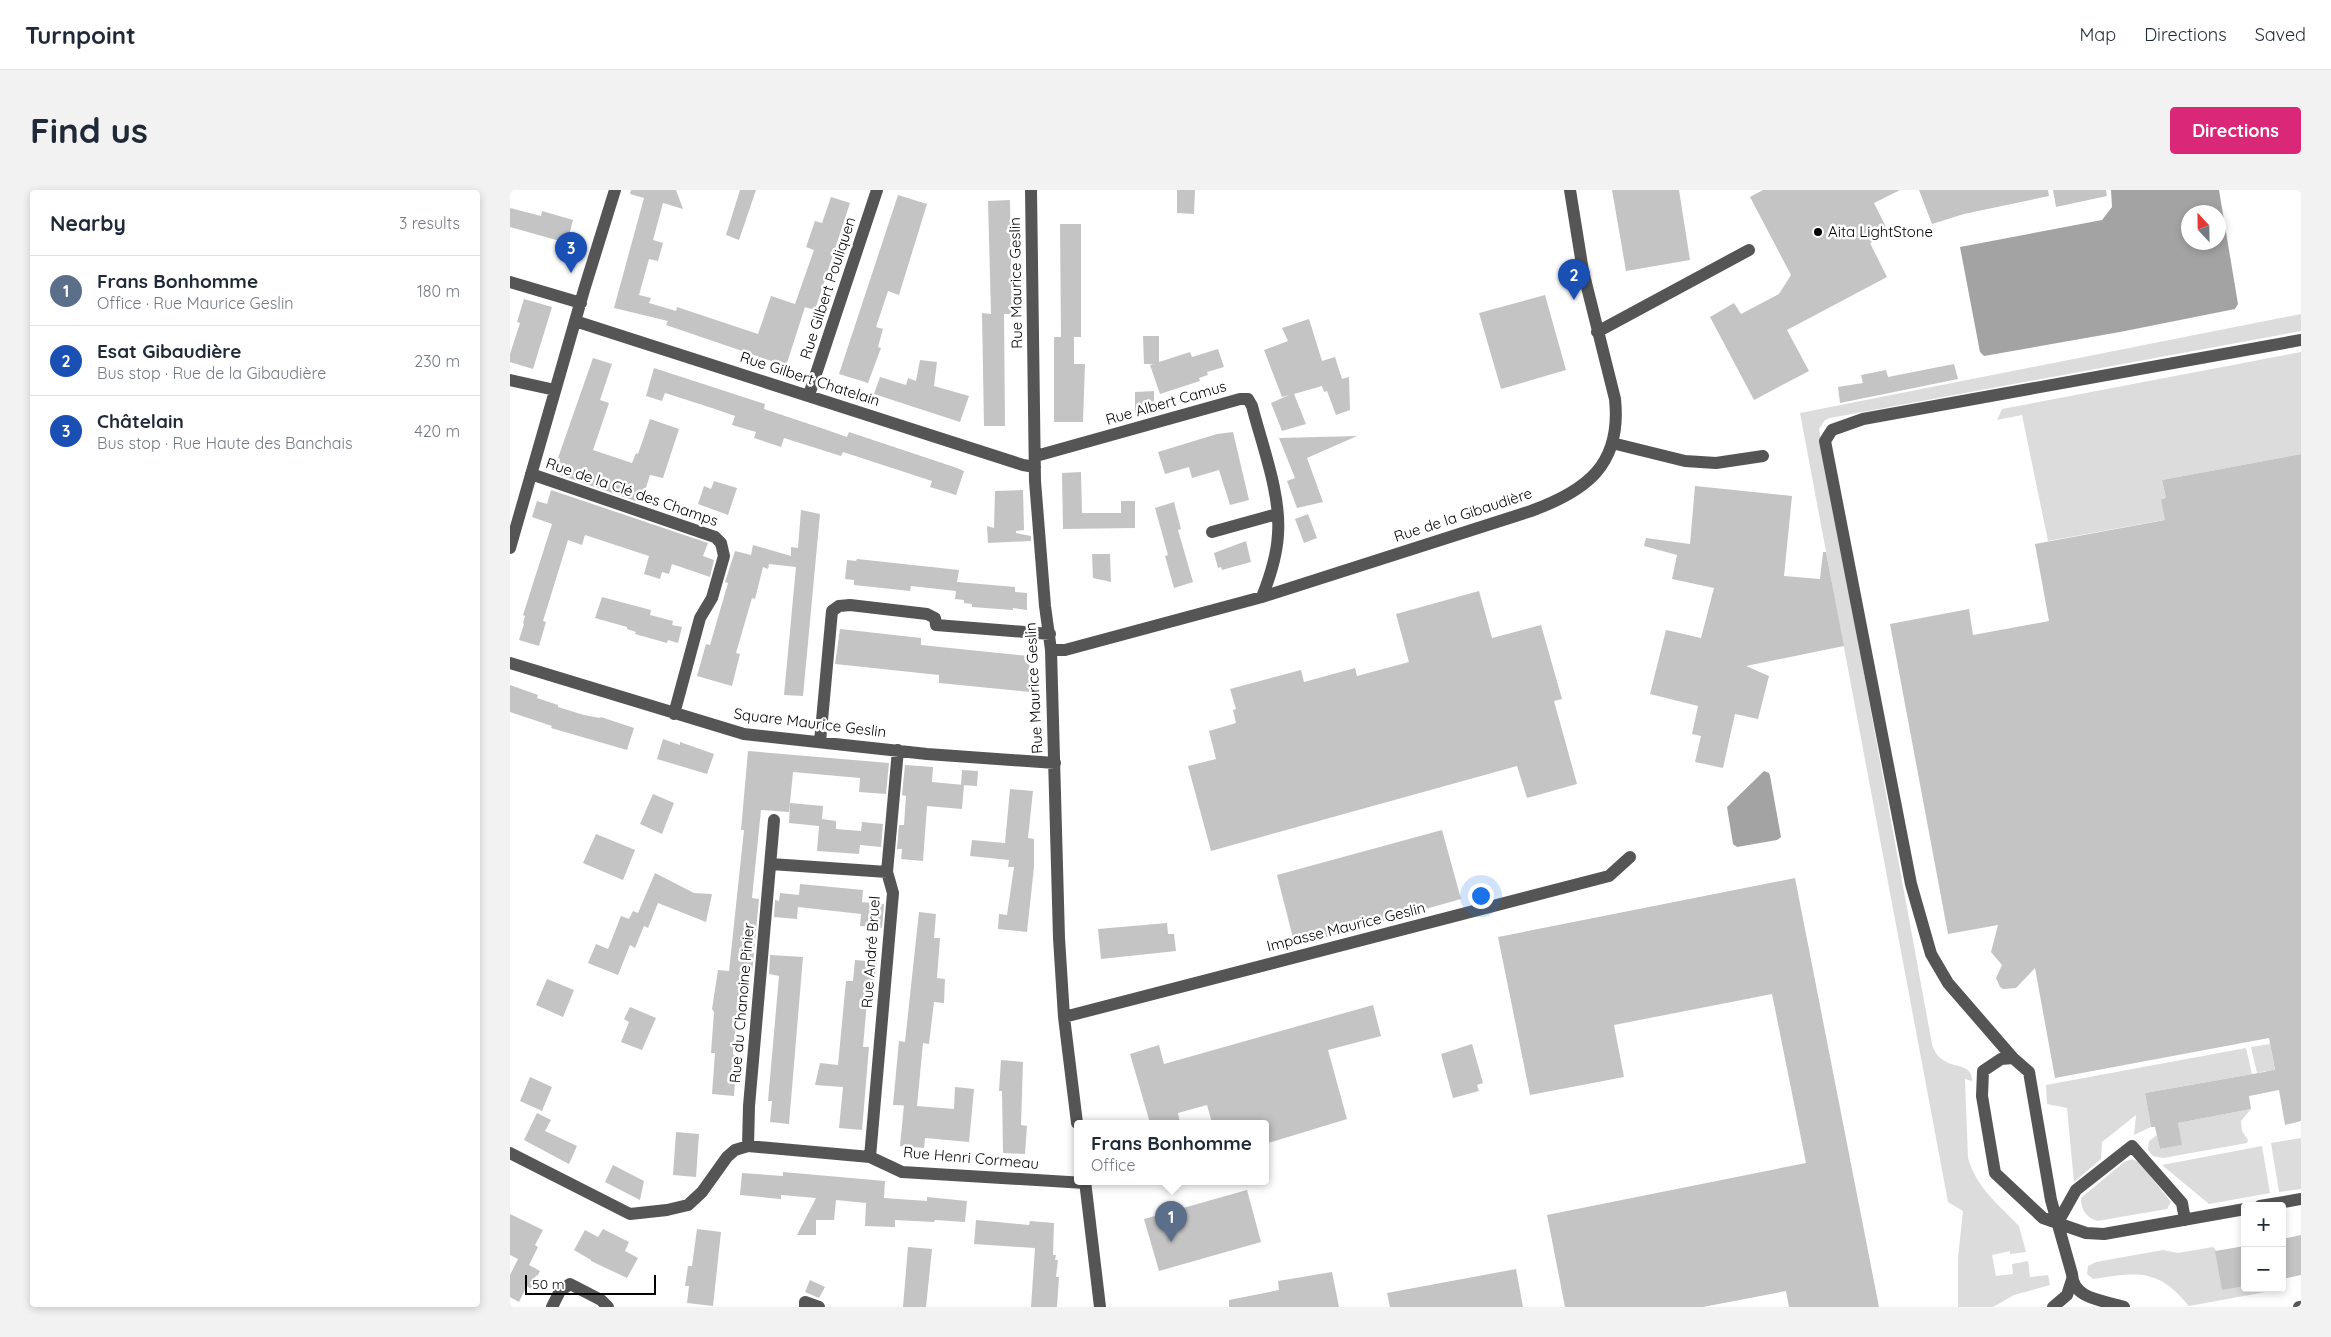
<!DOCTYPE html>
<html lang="en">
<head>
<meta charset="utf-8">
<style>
	:root { --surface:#fff; --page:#f2f2f3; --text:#1f2937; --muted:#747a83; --line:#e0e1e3; --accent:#db2777 }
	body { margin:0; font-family:Quicksand,sans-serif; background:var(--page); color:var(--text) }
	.controls { position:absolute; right:15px; bottom:15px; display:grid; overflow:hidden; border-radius:5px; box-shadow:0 2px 8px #0003 }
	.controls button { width:45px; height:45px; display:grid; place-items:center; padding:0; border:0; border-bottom:1px solid var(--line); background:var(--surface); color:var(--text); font:25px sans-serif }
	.compass { position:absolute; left:1671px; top:15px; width:45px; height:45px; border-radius:50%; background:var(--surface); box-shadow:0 2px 8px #0003; rotate:338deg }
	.scale { position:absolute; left:15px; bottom:12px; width:131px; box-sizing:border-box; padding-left:5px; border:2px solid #000; border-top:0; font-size:14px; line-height:18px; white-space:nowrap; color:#000; -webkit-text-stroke:4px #fff; paint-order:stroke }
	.you { position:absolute; left:970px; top:705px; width:18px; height:18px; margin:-12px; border:4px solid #fff; border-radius:50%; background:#1a73e8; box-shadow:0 0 0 8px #1a73e833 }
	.badge { display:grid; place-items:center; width:32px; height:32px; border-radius:50%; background:var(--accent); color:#fff; font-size:16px; font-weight:700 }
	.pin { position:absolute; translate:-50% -41px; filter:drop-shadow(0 1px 2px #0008) }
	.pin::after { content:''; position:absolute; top:26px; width:18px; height:15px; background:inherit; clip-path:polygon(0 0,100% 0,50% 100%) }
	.popup { position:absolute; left:564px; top:930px; width:195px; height:65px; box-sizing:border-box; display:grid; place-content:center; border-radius:5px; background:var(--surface); filter:drop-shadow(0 1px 4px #0005); font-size:16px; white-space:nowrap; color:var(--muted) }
	.popup b { font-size:19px; color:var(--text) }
	.popup::after { content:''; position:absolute; left:50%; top:100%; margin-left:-10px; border:10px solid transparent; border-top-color:var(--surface) }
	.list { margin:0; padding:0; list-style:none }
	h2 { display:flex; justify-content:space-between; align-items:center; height:65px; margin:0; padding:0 20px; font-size:21px }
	h2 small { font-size:16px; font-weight:400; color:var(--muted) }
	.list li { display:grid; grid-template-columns:32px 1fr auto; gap:15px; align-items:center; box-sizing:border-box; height:70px; padding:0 20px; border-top:1px solid var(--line) }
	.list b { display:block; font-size:19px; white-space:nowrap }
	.list p { margin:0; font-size:16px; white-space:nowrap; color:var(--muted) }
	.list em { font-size:16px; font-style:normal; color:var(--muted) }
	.map { position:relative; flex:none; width:1791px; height:1117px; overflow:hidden; border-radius:5px }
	header { display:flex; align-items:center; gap:30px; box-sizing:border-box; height:70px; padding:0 25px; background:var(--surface); border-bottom:1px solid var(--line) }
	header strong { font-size:24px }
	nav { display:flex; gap:28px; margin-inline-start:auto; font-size:18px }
	.intro { display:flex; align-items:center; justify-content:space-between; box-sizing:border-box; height:120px; padding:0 30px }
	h1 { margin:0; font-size:35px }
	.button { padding:12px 22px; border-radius:5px; background:var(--accent); color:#fff; font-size:18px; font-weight:700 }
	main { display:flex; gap:30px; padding:0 30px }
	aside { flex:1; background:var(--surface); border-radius:5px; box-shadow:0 2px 8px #0003 }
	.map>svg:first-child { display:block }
	.green { fill:#dcdcdc }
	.water { fill:#a3a3a3; fill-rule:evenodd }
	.building { fill:#c4c4c4 }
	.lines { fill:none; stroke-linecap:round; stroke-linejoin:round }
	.minor { stroke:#555; stroke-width:12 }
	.poi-dot { fill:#000; stroke:#fff; stroke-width:2 }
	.labels { text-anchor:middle; stroke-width:5; stroke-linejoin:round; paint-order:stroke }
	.poi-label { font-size:15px; fill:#000; stroke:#fff; text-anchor:start }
	.street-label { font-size:15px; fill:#000; stroke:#fff }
</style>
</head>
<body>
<header>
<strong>Turnpoint</strong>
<nav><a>Map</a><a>Directions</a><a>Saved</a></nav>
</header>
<div class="intro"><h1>Find us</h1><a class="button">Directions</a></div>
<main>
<aside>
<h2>Nearby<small>3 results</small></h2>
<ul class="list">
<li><span class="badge" style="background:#5c6f8a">1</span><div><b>Frans Bonhomme</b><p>Office · Rue Maurice Geslin</p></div><em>180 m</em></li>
<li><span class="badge" style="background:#1a4fb4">2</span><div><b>Esat Gibaudière</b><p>Bus stop · Rue de la Gibaudière</p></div><em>230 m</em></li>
<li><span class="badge" style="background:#1a4fb4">3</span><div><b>Châtelain</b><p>Bus stop · Rue Haute des Banchais</p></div><em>420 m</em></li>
</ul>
</aside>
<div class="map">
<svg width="1791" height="1117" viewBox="0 0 1791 1117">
	<rect width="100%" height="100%" fill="#fff"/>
	<path class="green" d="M 1791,124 L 1791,141 L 1320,228 L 1315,230 L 1309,239 L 1422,854 C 1424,861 1427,866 1433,870 C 1444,878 1463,874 1462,891 L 1455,889 L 1458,968 C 1466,997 1489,1015 1509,1036 L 1516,1062 L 1500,1064 L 1500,1061 L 1482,1065 L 1486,1086 L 1503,1084 L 1502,1074 L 1518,1071 L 1520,1087 L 1538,1085 L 1540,1095 L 1504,1105 L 1483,1117 L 1448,1117 L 1448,1068 L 1453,1021 L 1438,1012 L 1290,223 Z
		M 1791,162 L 1791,264 L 1652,290 L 1656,308 L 1651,309 L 1659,329 L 1538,351 L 1512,225 L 1487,230 L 1492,219 Z
		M 1760,854 L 1767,892 L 1759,893 L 1756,881 L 1747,883 L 1741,857 Z
		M 1736,858 L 1742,884 L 1635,903 L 1641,937 L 1624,945 L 1626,925 L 1592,952 L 1591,969 L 1564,992 L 1557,918 L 1537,914 L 1536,895 Z
		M 1741,919 L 1731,931 L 1732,941 L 1738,950 L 1737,953 L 1653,968 L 1643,966 L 1638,960 L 1639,951 L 1647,945 L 1650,959 L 1671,955 L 1668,933 Z
		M 1791,948 L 1791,999 L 1769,1002 L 1761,953 Z
		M 1752,956 L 1760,1003 L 1699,1014 L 1652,975 Z
		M 1622,969 L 1629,972 L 1661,1012 L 1657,1019 L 1587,1031 C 1576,1027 1571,1020 1571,1008 L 1614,972 Z
		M 1703,1057 L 1735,1098 L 1772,1099 L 1679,1116 C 1648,1078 1628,1082 1583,1089 L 1577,1084 L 1578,1076 L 1586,1072 L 1653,1060 L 1668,1063 Z"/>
	<path class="water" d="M 1601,0 L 1709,0 L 1728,114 L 1725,119 L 1610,142 L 1474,166 L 1470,162 L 1450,57 L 1592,30 L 1602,17 ZM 1678,22 L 1708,22 L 1708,52 L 1678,52 Z
		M 1254,581 L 1259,583 L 1260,586 L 1271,647 L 1267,650 L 1227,657 L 1223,654 L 1217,617 Z"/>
	<path class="building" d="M 121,0 L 166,0 L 173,19 L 153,13 L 143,50 L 153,53 L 148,71 L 139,69 L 129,105 L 141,108 L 139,113 L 166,121 L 167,117 L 248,144 L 261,106 L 285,114 L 304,60 L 296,57 L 305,31 L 312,33 L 321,7 L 340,13 L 305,120 L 291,116 L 295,117 L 276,176 L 156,135 L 158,131 L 104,118 L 134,8 L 120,4 Z
		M 230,0 L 246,0 L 229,50 L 216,45 Z
		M 667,0 L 685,0 L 684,24 L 667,23 Z
		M 1102,0 L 1169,0 L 1180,70 L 1116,81 Z
		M 1253,0 L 1390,0 L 1364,13 L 1379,43 L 1360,53 L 1377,87 L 1277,140 L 1299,181 L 1244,210 L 1200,127 L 1224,113 L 1231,124 L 1269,104 L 1281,85 L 1240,7 Z
		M 1409,0 L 1538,0 L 1539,6 L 1454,24 L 1422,34 Z
		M 1543,0 L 1596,0 L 1597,6 L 1546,17 Z
		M 388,5 L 417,14 L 389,105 L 378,101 L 366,137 L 373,139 L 368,157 L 371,158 L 358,193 L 329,184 Z
		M 500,10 L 502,124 L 484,124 L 494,124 L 495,236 L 474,236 L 472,123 L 481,124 L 478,11 Z
		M 0,18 L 31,26 L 32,21 L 63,30 L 57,53 L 0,37 Z
		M 550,34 L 571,34 L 571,147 L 564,147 L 564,174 L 575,174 L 573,232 L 544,232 L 544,147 L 551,147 Z
		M 1035,105 L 1056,180 L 991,199 L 969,123 Z
		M 14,109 L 42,117 L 23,179 L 0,172 L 0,164 L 10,133 L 7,132 Z
		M 799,129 L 812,171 L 825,167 L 832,189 L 839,187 L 840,220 L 826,225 L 817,201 L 814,202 L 812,196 L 784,204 L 796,234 L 772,241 L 761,213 L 779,205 L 772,207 L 754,160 L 778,151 L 772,138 Z
		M 633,146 L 649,146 L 649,172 L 680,162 L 682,167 L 708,159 L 714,177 L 697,182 L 698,185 L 689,188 L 690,191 L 650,204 L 640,175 L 644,174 L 634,174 Z
		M 83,168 L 102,174 L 90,210 L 99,213 L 83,260 L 122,273 L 126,263 L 128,264 L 140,229 L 169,239 L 153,288 L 140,285 L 131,313 L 47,284 L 50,269 L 48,268 Z
		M 410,170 L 427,172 L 424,196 L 459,206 L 450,232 L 364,204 L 370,187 L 396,195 L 398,188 L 406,191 Z
		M 1444,174 L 1448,189 L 1330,213 L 1328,197 L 1353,193 L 1351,185 L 1376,180 L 1378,187 Z
		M 144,178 L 255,214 L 254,219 L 317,240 L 337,247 L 339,242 L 447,278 L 454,281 L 446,305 L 420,297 L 422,291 L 333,262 L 331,266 L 274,248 L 271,257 L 244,248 L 246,242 L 222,235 L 225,226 L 202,218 L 155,203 L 152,211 L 136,206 Z
		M 644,201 L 644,218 L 625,224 L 625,202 Z
		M 723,242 L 739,310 L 720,315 L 709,280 L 682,288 L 679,277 L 655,284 L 648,262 L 707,244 Z
		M 847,246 L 797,268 L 813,312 L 787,318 L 777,291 L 785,288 L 769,248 Z
		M 1791,264 L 1791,931 L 1775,935 L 1769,900 L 1739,906 L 1741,919 L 1668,933 L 1672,955 L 1650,959 L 1645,937 L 1641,937 L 1635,903 L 1765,880 L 1759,848 L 1545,888 L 1525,778 L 1506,798 L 1493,799 L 1490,797 L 1486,788 L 1492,775 L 1481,762 L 1488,735 L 1438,744 L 1380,434 L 1459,419 L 1463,445 L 1539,431 L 1525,354 L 1655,330 L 1651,309 L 1656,308 L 1652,290 Z
		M 571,282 L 572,323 L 611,323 L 611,311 L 625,311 L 625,338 L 553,339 L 552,283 Z
		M 204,291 L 227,298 L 218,325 L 188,314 L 194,296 L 201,299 Z
		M 1185,296 L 1282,306 L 1274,386 L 1310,389 L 1313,362 L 1316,362 L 1334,456 L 1236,476 L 1259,486 L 1248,529 L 1225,524 L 1213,578 L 1185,572 L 1191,546 L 1182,544 L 1188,516 L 1140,504 L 1156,440 L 1191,448 L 1204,398 L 1162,389 L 1167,365 L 1134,356 L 1136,348 L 1180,354 Z
		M 41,300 L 198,353 L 193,366 L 204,370 L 200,387 L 162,374 L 159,384 L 152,382 L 150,389 L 134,384 L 139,366 L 75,345 L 72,355 L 58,350 L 33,431 L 36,432 L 29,456 L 9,450 L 14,434 L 13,433 L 15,426 L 13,425 L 42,334 L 22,327 L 27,311 L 37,314 Z
		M 513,300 L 514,340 L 506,341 L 506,343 L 521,346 L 521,351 L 478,353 L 477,336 L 484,338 L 485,301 Z
		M 664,312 L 671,339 L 668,340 L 683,392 L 664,398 L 655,366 L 658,365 L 645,318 Z
		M 291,320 L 310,324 L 293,506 L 274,505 L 286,377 L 259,374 L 258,379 L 253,377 L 245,409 L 242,408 L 226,463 L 230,464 L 222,496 L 187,486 L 196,454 L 200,455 L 218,393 L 215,392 L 225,361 L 241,365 L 243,355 L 281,366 L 281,357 L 288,358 Z
		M 798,324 L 807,348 L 794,353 L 785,329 Z
		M 736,351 L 741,372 L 712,380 L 711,377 L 708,378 L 704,363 Z
		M 582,364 L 600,364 L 601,392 L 583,388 Z
		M 347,369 L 449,380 L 447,392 L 505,397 L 505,402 L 517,403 L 517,420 L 503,418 L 503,420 L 462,417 L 462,414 L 454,413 L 454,410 L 445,409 L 446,401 L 401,396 L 400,401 L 344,395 L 344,390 L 335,389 L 337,370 L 346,371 Z
		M 969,401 L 982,448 L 1031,435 L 1052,509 L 1044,511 L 1067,594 L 1017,608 L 1007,576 L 701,661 L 678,576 L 706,569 L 699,541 L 726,533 L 723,520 L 726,519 L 720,499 L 791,480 L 794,492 L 845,478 L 847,486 L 899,472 L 886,424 Z
		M 92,407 L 141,420 L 140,425 L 163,431 L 162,435 L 172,437 L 168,453 L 158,450 L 157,453 L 125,444 L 126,442 L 117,439 L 117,437 L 85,428 Z
		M 330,439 L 411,448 L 411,455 L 519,466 L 520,502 L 429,493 L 429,485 L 325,474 Z
		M 0,495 L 28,505 L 27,508 L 48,515 L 48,517 L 74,525 L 90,528 L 91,527 L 124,538 L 117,560 L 41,538 L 42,536 L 0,522 Z
		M 153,549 L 170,555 L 170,552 L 204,564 L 197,584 L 147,569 Z
		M 238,561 L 379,573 L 376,604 L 349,602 L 350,588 L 283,582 L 279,622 L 251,620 L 242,708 L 249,709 L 242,783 L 235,782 L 231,824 L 227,824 L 223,865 L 227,865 L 224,906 L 202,904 L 205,863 L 201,863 L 204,822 L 202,819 L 208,780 L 219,781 L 234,640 L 231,640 Z
		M 395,575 L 423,577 L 422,592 L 454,595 L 452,619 L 417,616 L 413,671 L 391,669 L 392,659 L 387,659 L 389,635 L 394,635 L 396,606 L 392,605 Z
		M 452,580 L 468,581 L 467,596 L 451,595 Z
		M 500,599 L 523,601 L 518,648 L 524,649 L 524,677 L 517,742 L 488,739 L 489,724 L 497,725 L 504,677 L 498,677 L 499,670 L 460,666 L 462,650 L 495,653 Z
		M 143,604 L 164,613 L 152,644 L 130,634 Z
		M 280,613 L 313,616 L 312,629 L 326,631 L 326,639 L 351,641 L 352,632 L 373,634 L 371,657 L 350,655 L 349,664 L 307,661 L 309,636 L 279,633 Z
		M 932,640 L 951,709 L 785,756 L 767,685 Z
		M 86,644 L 125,660 L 113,690 L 73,673 Z
		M 145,683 L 184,703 L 202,704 L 196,732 L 148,713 L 138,738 L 134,736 L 125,758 L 120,755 L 108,785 L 78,773 L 86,754 L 98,759 L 111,726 L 119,729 L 123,721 L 128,723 Z
		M 1285,688 L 1369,1117 L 1279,1117 L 1276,1101 L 1193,1117 L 1055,1117 L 1037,1025 L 1296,973 L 1262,804 L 1104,835 L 1114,887 L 1020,905 L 988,747 Z
		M 290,694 L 353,700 L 351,724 L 288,717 L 287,729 L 264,727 L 265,710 L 269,711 L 270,703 L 289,705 Z
		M 352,712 L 374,714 L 372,738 L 350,736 Z
		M 409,722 L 426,724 L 424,748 L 430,748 L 427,788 L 435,789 L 434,813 L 424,812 L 419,854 L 413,853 L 407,916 L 383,915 L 389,851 L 395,852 Z
		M 657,733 L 658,744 L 664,744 L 666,761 L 591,769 L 588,739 Z
		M 260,765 L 293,767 L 279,934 L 260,932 L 262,911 L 258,911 L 269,786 L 259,784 Z
		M 345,770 L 367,772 L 363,800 L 358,800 L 353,857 L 359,857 L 352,940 L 329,938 L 333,897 L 305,895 L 310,873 L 328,875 L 336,791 L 343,791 Z
		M 37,789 L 64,800 L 53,827 L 26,815 Z
		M 863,815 L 871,846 L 818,860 L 837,929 L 755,954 L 755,933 L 702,933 L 697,915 L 668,923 L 670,933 L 640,933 L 620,864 L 649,855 L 654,874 Z
		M 120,817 L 146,828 L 132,860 L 111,852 L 119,832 L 114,829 Z
		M 962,854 L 973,893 L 967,895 L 969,901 L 943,908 L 931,864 Z
		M 491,870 L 513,872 L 511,935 L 517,936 L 515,964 L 493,963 L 492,901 L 489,901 Z
		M 20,887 L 42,897 L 32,921 L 10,911 Z
		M 445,897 L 464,899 L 459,952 L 415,948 L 414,958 L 390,956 L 394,915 L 444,919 Z
		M 27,923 L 41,930 L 35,941 L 67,956 L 59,974 L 14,950 Z
		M 166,942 L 189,944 L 186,987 L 163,985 Z
		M 103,975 L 134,991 L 130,1010 L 95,992 Z
		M 273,982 L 375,991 L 374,1008 L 417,1011 L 417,1007 L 457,1011 L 455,1032 L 425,1030 L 424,1032 L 385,1030 L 385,1037 L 355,1036 L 356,1013 L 326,1010 L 324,1030 L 306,1030 L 306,1045 L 287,1045 L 306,1008 L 271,1005 L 271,1009 L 230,1005 L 232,983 L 273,986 Z
		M 737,1000 L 751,1052 L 649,1081 L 634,1029 Z
		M 0,1024 L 33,1040 L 25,1055 L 28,1057 L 19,1075 L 30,1081 L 21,1099 L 17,1096 L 9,1112 L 0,1107 L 0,1085 L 8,1069 L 0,1065 Z
		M 466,1030 L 519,1035 L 520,1031 L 544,1033 L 543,1065 L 546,1065 L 545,1070 L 548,1070 L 546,1087 L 549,1087 L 547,1117 L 521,1117 L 525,1058 L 464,1054 Z
		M 93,1039 L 119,1052 L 115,1061 L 128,1068 L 117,1088 L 81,1071 L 81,1070 L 64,1060 L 75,1040 L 88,1047 Z
		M 187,1039 L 211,1042 L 203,1116 L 177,1113 L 179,1096 L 175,1096 L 178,1076 L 182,1076 Z
		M 1791,1045 L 1791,1085 L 1772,1089 L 1772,1049 Z
		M 1735,1056 L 1735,1096 L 1712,1100 L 1705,1061 Z
		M 398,1057 L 422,1059 L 416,1117 L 393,1117 Z
		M 1006,1079 L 1013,1117 L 880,1117 L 877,1103 Z
		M 822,1082 L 829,1117 L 719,1117 L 719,1110 L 769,1100 L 768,1091 Z
		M 300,1090 L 315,1097 L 309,1108 L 295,1102 Z"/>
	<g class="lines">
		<path class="minor" d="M 521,0 L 525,291 L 535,416 L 541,460 L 549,748 L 554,827 L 567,933
			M 0,92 L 71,113
			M 65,131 L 513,275 L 525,277
			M 1087,142 L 1239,60
			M 0,190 L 45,200
			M 299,205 L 367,0
			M 1102,253 L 1175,271 L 1206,273 L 1253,266
			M 526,266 L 730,209 L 738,209 L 742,216 C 752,255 771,304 768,344 C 767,366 760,387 752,407
			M 21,284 L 205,347 L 211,353 L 214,366 L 202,408 L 190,428 L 164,524
			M 702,342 L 767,324
			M 0,358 L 74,100 L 105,0
			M 541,460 L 555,460 L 752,407 L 1021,321 C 1076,301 1112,275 1105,209 L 1073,81 L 1060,0
			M 0,473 L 234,544 L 417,564 L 545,573
			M 310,552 L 322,421 L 329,416 L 340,415 L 417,424 L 425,428 L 426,435 L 540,444
			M 261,674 L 377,682
			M 554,827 L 1099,686 L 1120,667
			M 1503,868 L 1438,793 L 1421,764 L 1401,694 L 1315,251 L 1322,240 L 1353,229 L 1791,150
			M 238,956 L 239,916 L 264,630
			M 0,963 L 120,1024 L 157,1020 L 178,1015 L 192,1002 L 217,967 L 225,960 L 238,956 L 360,967 L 392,982 L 575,993
			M 360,967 L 383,703 L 377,682 L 388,560
			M 575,991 L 590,1117
			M 1750,1016 L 1791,1009
			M 1548,1032 L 1566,1000 L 1622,956 L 1672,1013 L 1675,1030
			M 42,1117 L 50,1101 L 60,1094 L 91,1110 L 98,1117
			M 295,1117 L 295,1112 L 309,1117
			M 1543,1117 L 1557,1105 L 1562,1090
			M 1614,1117 C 1594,1110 1563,1110 1562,1084 L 1541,1010 L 1519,882 L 1503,868 L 1491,869 L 1473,881 L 1472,906 L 1485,983 L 1533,1028 L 1576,1043 L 1594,1044 L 1735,1019
			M 1789,1117 L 1791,1117"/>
	</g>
	<circle class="poi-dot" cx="1308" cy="42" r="5"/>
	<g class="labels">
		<g class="poi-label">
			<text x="1318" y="47">Aita LightStone</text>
		</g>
		<g class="street-label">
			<text transform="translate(506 93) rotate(-91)" y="5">Rue Maurice Geslin</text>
			<text transform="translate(318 98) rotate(-72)" y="5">Rue Gilbert Pouliquen</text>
			<text transform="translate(300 189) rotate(18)" y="5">Rue Gilbert Chatelain</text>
			<text transform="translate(656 213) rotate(-16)" y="5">Rue Albert Camus</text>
			<text transform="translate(122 302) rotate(19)" y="5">Rue de la Clé des Champs</text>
			<text transform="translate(953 325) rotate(-18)" y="5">Rue de la Gibaudière</text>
			<text transform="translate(524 498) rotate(-93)" y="5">Rue Maurice Geslin</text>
			<text transform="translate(300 533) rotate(7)" y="5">Square Maurice Geslin</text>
			<text transform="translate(836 737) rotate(-14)" y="5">Impasse Maurice Geslin</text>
			<text transform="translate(361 762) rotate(-86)" y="5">Rue André Bruel</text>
			<text transform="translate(232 813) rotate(-85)" y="5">Rue du Chanoine Pinier</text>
			<text transform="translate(461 968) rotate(5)" y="5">Rue Henri Cormeau</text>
		</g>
	</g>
</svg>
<div class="controls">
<button>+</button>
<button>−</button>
</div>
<svg class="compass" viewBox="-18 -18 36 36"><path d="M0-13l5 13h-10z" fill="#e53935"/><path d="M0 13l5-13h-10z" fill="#747a83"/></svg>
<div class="scale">50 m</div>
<div class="you"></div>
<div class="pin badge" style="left:661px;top:1052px;background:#5c6f8a">1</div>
<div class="popup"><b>Frans Bonhomme</b>Office</div>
<div class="pin badge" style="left:1064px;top:110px;background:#1a4fb4">2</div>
<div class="pin badge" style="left:61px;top:83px;background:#1a4fb4">3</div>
</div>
</main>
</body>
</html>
